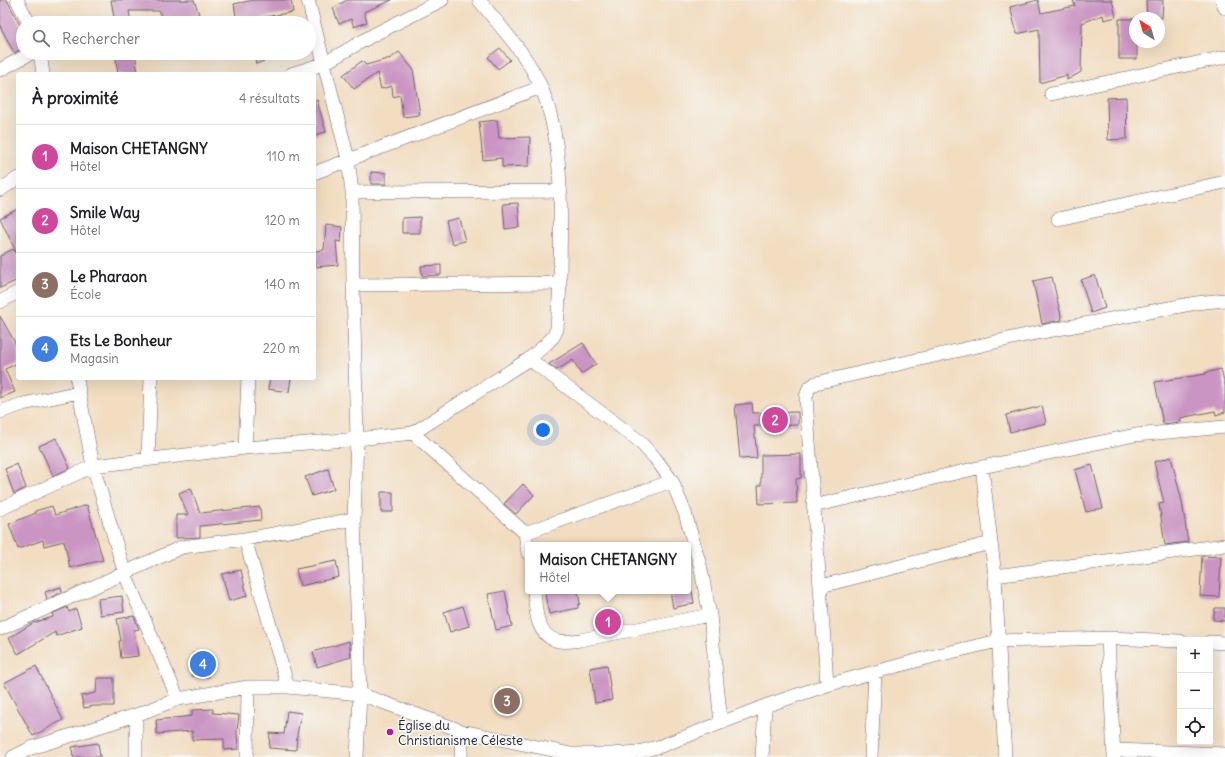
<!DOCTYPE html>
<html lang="fr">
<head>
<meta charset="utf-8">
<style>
	:root { --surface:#fff; --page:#f6f6f6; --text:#202124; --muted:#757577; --line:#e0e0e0; --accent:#7c3aed }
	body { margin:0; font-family:Delius,sans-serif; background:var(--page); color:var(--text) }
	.controls { position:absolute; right:12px; bottom:12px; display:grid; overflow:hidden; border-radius:4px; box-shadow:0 4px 16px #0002 }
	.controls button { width:36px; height:36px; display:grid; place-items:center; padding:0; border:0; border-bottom:1px solid var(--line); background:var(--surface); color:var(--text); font:20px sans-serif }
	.compass { position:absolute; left:1129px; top:12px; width:36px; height:36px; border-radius:50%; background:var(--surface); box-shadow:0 4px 16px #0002; rotate:323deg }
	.you { position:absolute; left:543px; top:430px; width:14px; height:14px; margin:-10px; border:3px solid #fff; border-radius:50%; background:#1a73e8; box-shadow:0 0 0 6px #1a73e833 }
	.badge { display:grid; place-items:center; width:26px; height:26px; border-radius:50%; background:var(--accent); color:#fff; font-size:13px; font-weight:700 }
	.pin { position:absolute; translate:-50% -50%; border:2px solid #fff; box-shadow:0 1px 4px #0006 }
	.popup { position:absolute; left:525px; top:542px; width:166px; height:52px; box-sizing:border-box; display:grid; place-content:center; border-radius:4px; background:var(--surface); filter:drop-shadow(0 1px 3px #0005); font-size:13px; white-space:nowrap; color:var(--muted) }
	.popup b { font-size:15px; color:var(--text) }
	.popup::after { content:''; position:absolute; left:50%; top:100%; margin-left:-8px; border:8px solid transparent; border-top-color:var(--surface) }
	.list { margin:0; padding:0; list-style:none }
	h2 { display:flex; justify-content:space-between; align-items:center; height:52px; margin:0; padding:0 16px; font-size:17px }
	h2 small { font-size:13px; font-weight:400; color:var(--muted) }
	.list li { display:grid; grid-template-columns:26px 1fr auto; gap:12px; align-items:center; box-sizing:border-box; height:64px; padding:0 16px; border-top:1px solid var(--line) }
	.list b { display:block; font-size:15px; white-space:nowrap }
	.list p { margin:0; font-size:13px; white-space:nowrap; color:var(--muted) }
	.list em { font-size:13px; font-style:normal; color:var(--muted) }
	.icon { flex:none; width:22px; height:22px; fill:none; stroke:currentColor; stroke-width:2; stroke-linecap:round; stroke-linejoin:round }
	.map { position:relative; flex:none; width:1225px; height:757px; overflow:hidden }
	.search { position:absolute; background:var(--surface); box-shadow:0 4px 16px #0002; left:16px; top:16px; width:300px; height:44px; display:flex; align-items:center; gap:10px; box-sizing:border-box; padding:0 14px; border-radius:22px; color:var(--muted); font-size:15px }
	.panel { position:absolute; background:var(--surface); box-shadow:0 4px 16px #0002; left:16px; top:72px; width:300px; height:308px; border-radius:4px }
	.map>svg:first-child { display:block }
	.building { fill:#ca95c3 }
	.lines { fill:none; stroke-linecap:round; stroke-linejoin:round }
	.street-casing { stroke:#6b636a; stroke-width:14 }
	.street { stroke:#fff; stroke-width:13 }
	.poi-dot { fill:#b5179e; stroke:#f6f6f2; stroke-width:1.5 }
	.labels { text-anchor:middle; stroke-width:3.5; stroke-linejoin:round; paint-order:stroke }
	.poi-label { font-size:13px; fill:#22223b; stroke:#f6f6f2; text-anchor:start }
</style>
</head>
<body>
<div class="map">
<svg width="1225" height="757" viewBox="0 0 1225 757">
	<rect width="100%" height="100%" fill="#f6f6f2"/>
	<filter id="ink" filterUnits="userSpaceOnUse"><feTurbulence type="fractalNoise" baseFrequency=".025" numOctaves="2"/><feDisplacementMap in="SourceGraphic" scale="8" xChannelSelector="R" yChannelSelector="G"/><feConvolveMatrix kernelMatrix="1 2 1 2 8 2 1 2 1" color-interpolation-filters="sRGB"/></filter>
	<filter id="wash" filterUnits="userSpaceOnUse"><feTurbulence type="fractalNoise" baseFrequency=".012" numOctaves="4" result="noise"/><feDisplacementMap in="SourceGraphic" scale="16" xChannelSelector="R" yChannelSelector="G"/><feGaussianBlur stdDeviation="0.9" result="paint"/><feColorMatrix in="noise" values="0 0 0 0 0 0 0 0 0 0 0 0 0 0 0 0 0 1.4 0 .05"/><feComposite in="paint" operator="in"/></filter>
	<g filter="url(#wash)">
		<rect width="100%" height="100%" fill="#f2ddc1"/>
		<g id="blocks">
			<path class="building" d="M 0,0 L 7,0 L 23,31 L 23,48 L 14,53 L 0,26 Z
				M 111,0 L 194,0 L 199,14 L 171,23 L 160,23 L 160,11 L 129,11 L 131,23 L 115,23 Z
				M 254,0 L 291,0 L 293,12 L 237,22 L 234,4 Z
				M 347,0 L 392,0 L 364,12 L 367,22 L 354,27 L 351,19 L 339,24 L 333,8 Z
				M 1038,0 L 1041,13 L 1075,6 L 1073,0 L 1112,0 L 1116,17 L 1104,20 L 1103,15 L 1082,23 L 1081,72 L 1067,80 L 1067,75 L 1040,83 L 1039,29 L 1017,34 L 1010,7 Z
				M 1146,0 L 1163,0 L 1162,18 L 1147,18 Z
				M 1119,19 L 1135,19 L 1135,42 L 1137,42 L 1137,59 L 1119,59 Z
				M 500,48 L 510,60 L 498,69 L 488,57 Z
				M 399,52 L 413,69 L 420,115 L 403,117 L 400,95 L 393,97 L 392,86 L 381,89 L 377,73 L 354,89 L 343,75 L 362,61 L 366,65 L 391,58 Z
				M 115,53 L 135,53 L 138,74 L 118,74 Z
				M 254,53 L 283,53 L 283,54 L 256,64 Z
				M 1126,97 L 1127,139 L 1108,140 L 1107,98 Z
				M 314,100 L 317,100 L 326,132 L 314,135 Z
				M 497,120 L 499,138 L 530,137 L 529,166 L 502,167 L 502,158 L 483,160 L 479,122 Z
				M 371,172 L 386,173 L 386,184 L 371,184 Z
				M 518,203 L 520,227 L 505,229 L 503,204 Z
				M 18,209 L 18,256 L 0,218 Z
				M 420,217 L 420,233 L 402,233 L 402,218 Z
				M 459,218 L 465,241 L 452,244 L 446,221 Z
				M 326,225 L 342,227 L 341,242 L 336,241 L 338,265 L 314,267 L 314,251 L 324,250 Z
				M 13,249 L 18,259 L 18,280 L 0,288 L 0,256 Z
				M 441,265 L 441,275 L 422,276 L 421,266 Z
				M 1095,275 L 1105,308 L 1091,313 L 1081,280 Z
				M 1052,277 L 1062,320 L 1042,324 L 1033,281 Z
				M 0,316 L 18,348 L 18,363 L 5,369 L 15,392 L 0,398 Z
				M 583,343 L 596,364 L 581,374 L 573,360 L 557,370 L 549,364 Z
				M 1221,369 L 1225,386 L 1225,412 L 1216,415 L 1215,411 L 1180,418 L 1181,422 L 1163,424 L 1155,382 L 1206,374 L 1205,373 Z
				M 270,378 L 291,378 L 289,392 L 268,389 Z
				M 752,403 L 753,413 L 798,412 L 798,425 L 754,426 L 757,458 L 740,459 L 735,405 Z
				M 1042,406 L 1046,423 L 1010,432 L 1006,415 Z
				M 56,438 L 70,468 L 53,476 L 39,446 Z
				M 801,454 L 801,478 L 796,479 L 797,503 L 759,504 L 758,485 L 761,485 L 761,455 Z
				M 1171,457 L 1182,502 L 1188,542 L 1165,545 L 1159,504 L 1164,503 L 1154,462 Z
				M 17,464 L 26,488 L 14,494 L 5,469 Z
				M 1092,465 L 1103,508 L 1086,512 L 1075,470 Z
				M 328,469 L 334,489 L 312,496 L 305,477 Z
				M 523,484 L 534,495 L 516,514 L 504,504 Z
				M 191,488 L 200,513 L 260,507 L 261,520 L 200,526 L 200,537 L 176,538 L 176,515 L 188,515 L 179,493 Z
				M 381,492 L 393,492 L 393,512 L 381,512 Z
				M 87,505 L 103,560 L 70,568 L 64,541 L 44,546 L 43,540 L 18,549 L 9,524 L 36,513 L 35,511 L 52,506 L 55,515 Z
				M 1202,556 L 1221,557 L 1219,597 L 1200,596 Z
				M 336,561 L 339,577 L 300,586 L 296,569 Z
				M 241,570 L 247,596 L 229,601 L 222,574 Z
				M 61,587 L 62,592 L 47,599 L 45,592 Z
				M 505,591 L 512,626 L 496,630 L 488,594 Z
				M 553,591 L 578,591 L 580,604 L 578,605 L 578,608 L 549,614 L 545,594 L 554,592 Z
				M 670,591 L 692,591 L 694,603 L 673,608 Z
				M 122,596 L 124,612 L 100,615 L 98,599 Z
				M 463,606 L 469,626 L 450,632 L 444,612 Z
				M 67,607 L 69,612 L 76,609 L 82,627 L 56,636 L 55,632 L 18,654 L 9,638 L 33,623 L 53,617 L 52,614 Z
				M 1215,608 L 1225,608 L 1225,621 L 1213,620 Z
				M 134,616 L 139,629 L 134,630 L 138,656 L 121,658 L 119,641 L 121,641 L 117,619 Z
				M 349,641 L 351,657 L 317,667 L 313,652 Z
				M 193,653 L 211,654 L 209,677 L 192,676 Z
				M 607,665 L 612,700 L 595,703 L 590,668 Z
				M 36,666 L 63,720 L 33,736 L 4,683 Z
				M 97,678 L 114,678 L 114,706 L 94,706 L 84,708 L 81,696 L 96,693 Z
				M 213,709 L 213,713 L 239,715 L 237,731 L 238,749 L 224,750 L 224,739 L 192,740 L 192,731 L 157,734 L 156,720 L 192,716 L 192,710 Z
				M 287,711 L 301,713 L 297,735 L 296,750 L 269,748 L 270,733 L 284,734 Z
				M 98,743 L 100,757 L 73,757 L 72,747 Z"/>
		</g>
	</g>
	<g filter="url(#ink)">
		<use href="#blocks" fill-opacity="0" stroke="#6b636a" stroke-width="1"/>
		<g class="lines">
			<defs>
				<path id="street" d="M 17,0 L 29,23
					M 308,0 L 348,159 L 352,192 L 353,285 L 357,439 L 354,519 L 360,694 L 357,757
					M 479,0 C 501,28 527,54 541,87 C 566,146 560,221 560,283
					M 1222,0 L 1225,8
					M 40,53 L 43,74
					M 0,70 L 31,53
					M 291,74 L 323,64 L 373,35 L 442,0
					M 1051,94 L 1225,57
					M 314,173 L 541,87
					M 0,190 L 18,178
					M 352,192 L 561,191
					M 1058,219 L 1225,182
					M 0,302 L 18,292
					M 529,359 L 638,440 L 655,458 L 672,481 L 685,513 L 700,565 L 710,615 L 721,723
					M 77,378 L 79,392 L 93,466 L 125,574 L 178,699
					M 0,412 L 23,404 L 79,392
					M 413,433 L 525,533 L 528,553
					M 245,448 L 248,378
					M 148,459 L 151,378
					M 982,467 L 995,576 L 1005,757
					M 813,506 L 982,467 L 1135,435 L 1225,427
					M 0,509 L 93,466 L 245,448 L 357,439 L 413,433 L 529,359 L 544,346 L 553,337 L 557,329 L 560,283 L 353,285
					M 525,533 L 672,481
					M 245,539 L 288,687
					M 995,576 L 1225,545
					M 821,586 L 991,543
					M 534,591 C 536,608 535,633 555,640 C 562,643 572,641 580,640 L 710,615
					M 0,629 L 182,547 L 245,539 L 354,519
					M 1108,638 L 1114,757
					M 1210,642 L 1225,643
					M 827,685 C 821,589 812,493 806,397 L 809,388 L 816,383 L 1026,335 L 1196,303 L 1225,300
					M 1114,750 L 1225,754
					M 13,757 L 31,748 L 136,715 L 178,699 L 248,687 L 288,687 L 360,694 L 462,731 L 571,754 L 612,754 L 638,752 L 661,746 L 765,706 L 827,685 L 934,656 L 998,641 L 1108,638 L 1180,641
					M 136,757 L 136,715
					M 247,757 L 248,687
					M 461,757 L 462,731
					M 762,757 L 765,706
					M 871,757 L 875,672"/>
			</defs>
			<use href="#street" class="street-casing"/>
			<use href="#street" class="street"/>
		</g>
	</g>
	<circle class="poi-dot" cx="390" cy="732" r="4"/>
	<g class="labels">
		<g class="poi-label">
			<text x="398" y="730">Église du<tspan x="398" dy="15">Christianisme Céleste</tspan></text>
		</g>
	</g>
</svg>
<div class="controls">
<button>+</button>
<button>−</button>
<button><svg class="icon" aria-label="locate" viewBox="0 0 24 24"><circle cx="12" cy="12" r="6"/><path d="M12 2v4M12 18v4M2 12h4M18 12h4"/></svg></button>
</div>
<svg class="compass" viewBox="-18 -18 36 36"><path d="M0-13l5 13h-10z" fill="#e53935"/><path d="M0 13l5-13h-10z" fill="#757577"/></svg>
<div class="you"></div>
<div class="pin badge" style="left:608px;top:622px;background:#d1479c">1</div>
<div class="popup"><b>Maison CHETANGNY</b>Hôtel</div>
<div class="pin badge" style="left:775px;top:420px;background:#d1479c">2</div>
<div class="pin badge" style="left:507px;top:701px;background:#8d6e63">3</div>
<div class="pin badge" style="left:203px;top:664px;background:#3f7fe0">4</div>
<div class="search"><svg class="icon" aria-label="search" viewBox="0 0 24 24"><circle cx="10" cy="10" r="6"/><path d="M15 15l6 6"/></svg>Rechercher</div>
<section class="panel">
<h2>À proximité<small>4 résultats</small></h2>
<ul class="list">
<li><span class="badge" style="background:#d1479c">1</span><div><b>Maison CHETANGNY</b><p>Hôtel</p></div><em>110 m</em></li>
<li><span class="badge" style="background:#d1479c">2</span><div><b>Smile Way</b><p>Hôtel</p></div><em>120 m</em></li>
<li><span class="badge" style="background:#8d6e63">3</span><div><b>Le Pharaon</b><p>École</p></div><em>140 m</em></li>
<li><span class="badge" style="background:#3f7fe0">4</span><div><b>Ets Le Bonheur</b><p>Magasin</p></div><em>220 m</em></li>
</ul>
</section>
</div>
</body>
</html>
